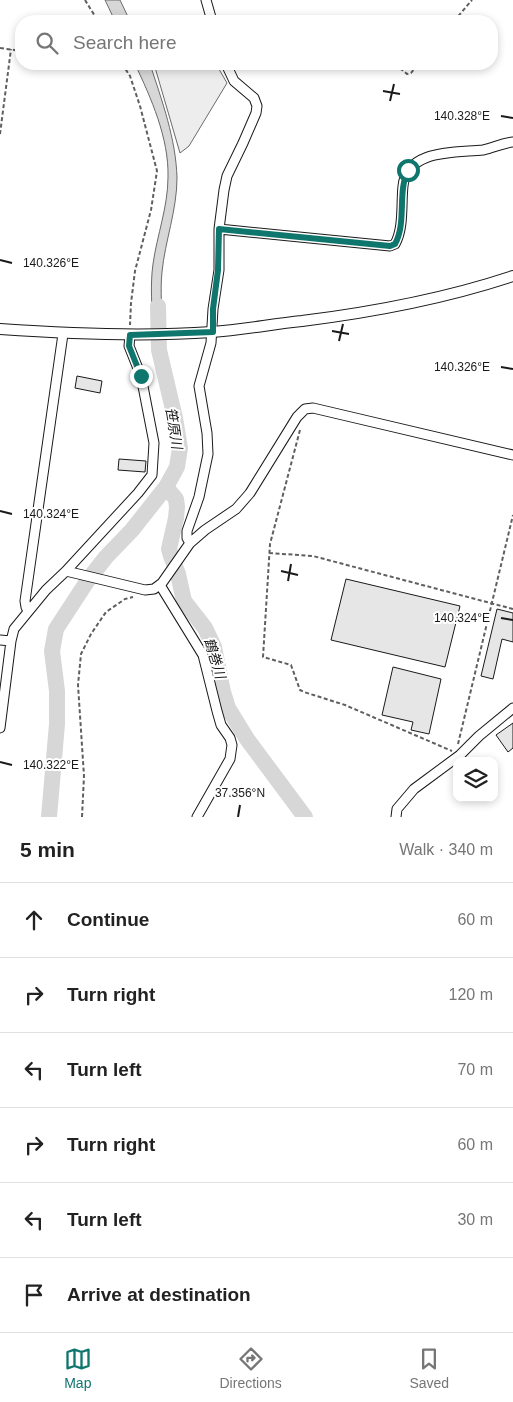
<!DOCTYPE html>
<html lang="en">
<head>
<meta charset="utf-8">
<style>
	:root { --surface:#fff; --page:#f6f6f6; --text:#222; --muted:#767676; --line:#e0e0e0; --accent:#0f766e }
	body { margin:0; font-family:Helvetica,"Noto Sans JP",sans-serif; background:var(--page); color:var(--text) }
	.controls { position:absolute; right:15px; bottom:15px; display:grid; overflow:hidden; border-radius:10px; box-shadow:0 2px 8px #0003 }
	.controls button { width:45px; height:45px; display:grid; place-items:center; padding:0; border:0; border-bottom:1px solid var(--line); background:var(--surface); color:var(--text); font:25px sans-serif }
	.stop { position:absolute; width:15px; height:15px; margin:-11px; border:4px solid #0f766e; border-radius:50%; background:#fff }
	.stop.end { background:#0f766e; border-color:#fff; box-shadow:0 1px 5px #0008 }
	.list { margin:0; padding:0; list-style:none }
	h2 { display:flex; justify-content:space-between; align-items:center; height:65px; margin:0; padding:0 20px; font-size:21px }
	h2 small { font-size:16px; font-weight:400; color:var(--muted) }
	.list li { display:grid; grid-template-columns:32px 1fr auto; gap:15px; align-items:center; box-sizing:border-box; height:75px; padding:0 20px; border-top:1px solid var(--line) }
	.list b { display:block; font-size:19px; white-space:nowrap }
	.list em { font-size:16px; font-style:normal; color:var(--muted) }
	.icon { flex:none; width:28px; height:28px; fill:none; stroke:currentColor; stroke-width:2; stroke-linecap:round; stroke-linejoin:round }
	.map { position:relative; flex:none; width:513px; height:817px; overflow:hidden }
	.search { position:absolute; background:var(--surface); box-shadow:0 2px 8px #0003; left:15px; right:15px; top:15px; height:55px; display:flex; align-items:center; gap:12px; box-sizing:border-box; padding:0 18px; border-radius:20px; color:var(--muted); font-size:19px }
	.sheet { height:515px; background:var(--surface) }
	nav { display:flex; justify-content:space-around; align-items:center; box-sizing:border-box; height:70px; border-top:1px solid var(--line); background:var(--surface); font-size:14px; color:var(--muted) }
	nav a { display:grid; justify-items:center; gap:2px }
	nav .on { color:var(--accent) }
	.map>svg:first-child { display:block }
	.green { fill:#ededed; stroke:#6a6a6a }
	.water { fill:#d7d7d7; stroke:#6a6a6a }
	.lines { fill:none; stroke-linecap:round; stroke-linejoin:round }
	.river { stroke:#d7d7d7; stroke-width:16 }
	.building { fill:#e6e6e6; stroke:#1a1a1a }
	.minor-casing { stroke:#1a1a1a; stroke-width:11 }
	.tertiary-casing { stroke:#1a1a1a; stroke-width:12 }
	.path { stroke:#5f5f5f; stroke-width:2; stroke-dasharray:4 2.5; stroke-linecap:butt }
	.minor { stroke:#fff; stroke-width:9 }
	.tertiary { stroke:#fff; stroke-width:10 }
	.route { stroke:#0f766e; stroke-width:6 }
	.ticks { fill:none; stroke:#1a1a1a; stroke-width:2 }
	.labels { text-anchor:middle; stroke-width:4; stroke-linejoin:round; paint-order:stroke }
	.water-label { font-size:14px; font-style:italic; fill:#1a1a1a; stroke:#fff }
	.ticks-label { font-size:12px; text-anchor:middle; fill:#1a1a1a; stroke:#fff; stroke-width:4; stroke-linejoin:round; paint-order:stroke }
</style>
</head>
<body>
<div class="map">
<svg width="513" height="817" viewBox="0 0 513 817">
	<rect width="100%" height="100%" fill="#fff"/>
	<path class="green" d="M 154,64 L 216,64 L 227,83 L 189,146 L 180,153 Z"/>
	<path class="water" d="M 105,0 L 120,0 L 130,21 L 115,21 Z
		M 135,64 L 150,64 C 162,101 176,139 177,178 C 177,210 165,241 162,272 C 160,291 162,310 163,329 L 153,329 C 152,307 150,285 153,264 C 157,235 168,207 168,177 C 169,138 151,98 135,64 Z"/>
	<g class="lines">
		<path class="river" d="M 166,487 L 176,499 L 177,507 L 176,518 L 169,549 L 171,556 L 178,574 L 184,601 L 205,628 L 214,647 L 223,692 L 228,708 L 247,739 L 305,817
			M 49,817 L 57,724 L 57,691 L 52,651 L 56,629 L 88,580 L 106,557 L 132,530 L 166,487 L 177,467 L 180,448 L 175,418 L 159,350 L 158,306"/>
	</g>
	<path class="building" d="M 77,376 L 102,381 L 100,393 L 75,388 Z
		M 119,459 L 146,461 L 145,472 L 118,470 Z
		M 346,579 L 460,606 L 445,667 L 331,640 Z
		M 497,609 L 513,613 L 513,642 L 502,639 L 493,679 L 481,676 Z
		M 393,667 L 441,679 L 429,734 L 411,730 L 413,722 L 382,715 Z
		M 513,723 L 513,748 L 508,752 L 496,735 Z"/>
	<g class="lines">
		<defs>
			<path id="minor" d="M 206,0 L 212,21
				M 219,229 L 390,246 L 395,244 C 404,228 401,204 403,186 C 407,149 455,153 483,150 C 493,148 503,143 513,142
				M 190,543 L 187,538 L 187,531 L 199,497 L 208,454 L 207,433 L 199,386 L 211,343 L 213,309 L 219,270 L 219,229 L 224,190 L 227,176 L 243,143 L 256,113 L 257,106 L 254,98 L 234,81 L 226,64
				M 66,571 L 145,590 L 154,589 L 162,583 L 190,543 L 205,530 L 236,509 L 250,493 L 297,417 L 305,409 L 313,408 L 513,455
				M 160,585 L 203,655 L 217,711 L 221,725 L 230,738 L 232,745 L 230,759 L 197,817
				M 28,611 L 26,607 L 25,601 L 63,334
				M 0,640 L 11,641 L 14,629 L 46,590 L 66,571 L 138,493 L 152,475 L 154,443 L 141,376 L 129,346 L 130,335
				M 0,728 L 11,641
				M 396,817 L 397,809 L 414,789 L 460,755 L 479,736 L 513,708"/>
			<path id="tertiary" d="M 0,329 C 71,334 141,337 212,332 C 242,330 272,324 302,321 C 374,312 444,299 513,276"/>
		</defs>
		<use href="#minor" class="minor-casing"/>
		<use href="#tertiary" class="tertiary-casing"/>
		<path class="path" d="M 85,0 L 98,21
			M 454,21 L 472,0
			M 0,48 L 21,51
			M 122,64 L 130,76 L 140,106 L 157,171 L 151,210 L 135,271 L 131,303 L 130,325
			M 395,64 L 407,74 L 411,73 L 418,64
			M 0,134 L 11,49
			M 300,430 L 270,544 L 263,657 L 291,665 L 300,690 L 304,692 L 345,705 L 452,751
			M 269,553 L 313,556 L 513,609
			M 458,744 L 513,515
			M 82,817 L 84,776 L 78,685 L 81,654 L 91,634 L 106,612 L 125,599 L 133,597"/>
		<use href="#minor" class="minor"/>
		<use href="#tertiary" class="tertiary"/>
	</g>
	<g class="lines">
		<path class="route" d="M 141,376 L 129,346 L 130,335 L 213,332 L 213,309 L 218,270 L 219,229 L 390,246 L 395,244 C 407,222 397,193 408,170"/>
	</g>
	<path class="ticks" d="M 383,91 L 400,94M 390,101 L 394,84M 501,116 L 513,118M 0,260 L 12,263M 332,331 L 349,334M 339,341 L 343,324M 501,367 L 513,369M 0,511 L 12,514M 281,571 L 298,575M 288,581 L 291,564M 501,618 L 513,620M 0,762 L 12,765M 238,817 L 240,805"/>
	<g class="labels">
		<g class="water-label">
			<text transform="translate(174 428) rotate(81)" y="5">笹原川</text>
			<text transform="translate(215 658) rotate(73)" y="5">鶴巻川</text>
		</g>
	</g>
	<g class="ticks-label">
		<text x="462" y="120">140.328°E</text>
		<text x="51" y="267">140.326°E</text>
		<text x="462" y="371">140.326°E</text>
		<text x="51" y="518">140.324°E</text>
		<text x="462" y="622">140.324°E</text>
		<text x="51" y="769">140.322°E</text>
		<text x="240" y="797">37.356°N</text>
	</g>
</svg>
<div class="controls">
<button><svg class="icon" aria-label="layers" viewBox="0 0 24 24"><path d="M12 4l9 5-9 5-9-5zM3 14l9 5 9-5"/></svg></button>
</div>
<div class="stop" style="left:408px;top:170px"></div>
<div class="stop end" style="left:141px;top:376px"></div>
<div class="search"><svg class="icon" aria-label="search" viewBox="0 0 24 24"><circle cx="10" cy="10" r="6"/><path d="M15 15l6 6"/></svg>Search here</div>
</div>
<section class="sheet">
<h2>5 min<small>Walk · 340 m</small></h2>
<ul class="list">
<li><svg class="icon" aria-label="ahead" viewBox="0 0 24 24"><path d="M12 20V5M6 11l6-6 6 6"/></svg><div><b>Continue</b></div><em>60 m</em></li>
<li><svg class="icon" aria-label="right" viewBox="0 0 24 24"><path d="M7 20v-9h11M14 6l5 5-5 5"/></svg><div><b>Turn right</b></div><em>120 m</em></li>
<li><svg class="icon" aria-label="left" viewBox="0 0 24 24"><path d="M17 20v-9H6M10 6l-5 5 5 5"/></svg><div><b>Turn left</b></div><em>70 m</em></li>
<li><svg class="icon" aria-label="right" viewBox="0 0 24 24"><path d="M7 20v-9h11M14 6l5 5-5 5"/></svg><div><b>Turn right</b></div><em>60 m</em></li>
<li><svg class="icon" aria-label="left" viewBox="0 0 24 24"><path d="M17 20v-9H6M10 6l-5 5 5 5"/></svg><div><b>Turn left</b></div><em>30 m</em></li>
<li><svg class="icon" aria-label="arrive" viewBox="0 0 24 24"><path d="M6 21V4h12l-3 4 3 4H6"/></svg><div><b>Arrive at destination</b></div></li>
</ul>
</section>
<nav>
<a class="on"><svg class="icon" aria-label="map" viewBox="0 0 24 24"><path d="M3 6l6-2 6 2 6-2v14l-6 2-6-2-6 2zM9 4v14M15 6v14"/></svg>Map</a>
<a><svg class="icon" aria-label="directions" viewBox="0 0 24 24"><path d="M12 3l9 9-9 9-9-9zM9 14v-3h6M13 9l2 2-2 2"/></svg>Directions</a>
<a><svg class="icon" aria-label="saved" viewBox="0 0 24 24"><path d="M7 4h10v16l-5-4-5 4z"/></svg>Saved</a>
</nav>
</body>
</html>
